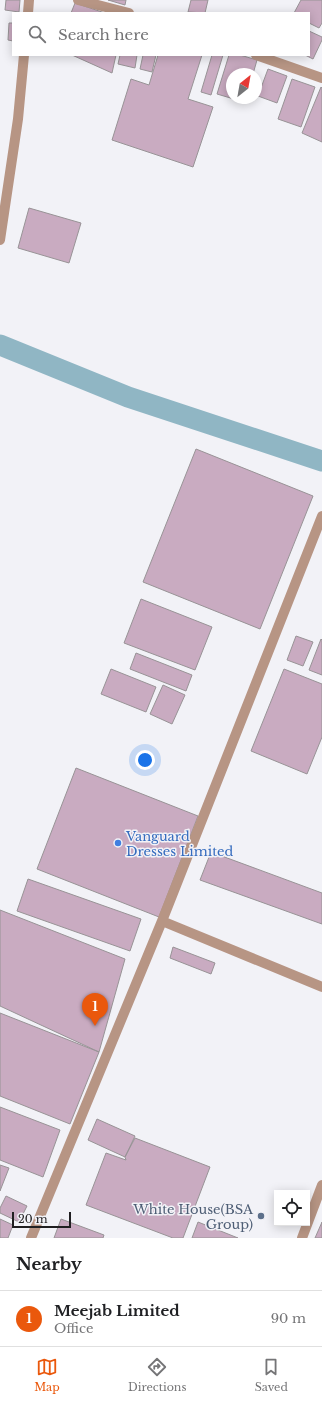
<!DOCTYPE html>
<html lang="en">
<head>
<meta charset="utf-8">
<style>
	:root { --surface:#fff; --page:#f2f2f2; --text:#202124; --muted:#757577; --line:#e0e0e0; --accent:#ea580c }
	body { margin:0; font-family:"Libre Baskerville",serif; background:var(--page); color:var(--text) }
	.controls { position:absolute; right:12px; bottom:12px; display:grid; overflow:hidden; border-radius:0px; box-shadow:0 2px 10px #0003 }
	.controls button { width:36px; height:36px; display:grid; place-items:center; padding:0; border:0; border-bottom:1px solid var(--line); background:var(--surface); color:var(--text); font:20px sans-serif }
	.compass { position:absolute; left:226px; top:68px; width:36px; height:36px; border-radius:50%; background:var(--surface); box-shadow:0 2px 10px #0003; rotate:31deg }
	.scale { position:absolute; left:12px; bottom:10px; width:59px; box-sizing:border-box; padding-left:4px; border:2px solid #201f21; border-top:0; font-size:11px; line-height:14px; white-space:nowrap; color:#201f21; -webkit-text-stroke:3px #f2f2f7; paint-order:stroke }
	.you { position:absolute; left:145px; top:760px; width:14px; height:14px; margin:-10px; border:3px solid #fff; border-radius:50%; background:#1a73e8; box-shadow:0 0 0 6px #1a73e833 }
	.badge { display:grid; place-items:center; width:26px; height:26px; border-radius:50%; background:var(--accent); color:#fff; font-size:13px; font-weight:700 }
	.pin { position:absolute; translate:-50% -33px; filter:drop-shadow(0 1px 2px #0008) }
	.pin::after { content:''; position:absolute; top:21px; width:14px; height:12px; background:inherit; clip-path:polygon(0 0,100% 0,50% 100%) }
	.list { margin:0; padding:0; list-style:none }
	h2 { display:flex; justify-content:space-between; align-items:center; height:52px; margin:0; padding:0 16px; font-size:17px }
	h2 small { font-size:13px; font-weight:400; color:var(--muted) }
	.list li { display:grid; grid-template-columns:26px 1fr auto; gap:12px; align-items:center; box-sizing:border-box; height:56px; padding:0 16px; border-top:1px solid var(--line) }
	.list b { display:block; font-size:15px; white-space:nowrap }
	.list p { margin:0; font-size:13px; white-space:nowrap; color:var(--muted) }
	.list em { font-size:13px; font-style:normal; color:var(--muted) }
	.icon { flex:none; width:22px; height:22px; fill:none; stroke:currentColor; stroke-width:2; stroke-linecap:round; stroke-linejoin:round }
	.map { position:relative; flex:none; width:322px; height:1238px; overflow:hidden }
	.search { position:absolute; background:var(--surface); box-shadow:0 2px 10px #0003; left:12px; right:12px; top:12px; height:44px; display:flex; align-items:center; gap:10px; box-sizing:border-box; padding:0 14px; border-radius:0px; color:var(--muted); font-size:15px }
	.sheet { height:108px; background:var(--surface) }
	nav { display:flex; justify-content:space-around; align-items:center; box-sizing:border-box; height:56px; border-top:1px solid var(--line); background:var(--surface); font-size:11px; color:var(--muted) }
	nav a { display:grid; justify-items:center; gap:2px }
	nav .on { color:var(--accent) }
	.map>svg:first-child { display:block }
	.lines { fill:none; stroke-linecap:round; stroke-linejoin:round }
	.canal { stroke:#90b6c4; stroke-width:21 }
	.building { fill:#c9abc1; stroke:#989396 }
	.street { stroke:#b79584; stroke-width:10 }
	.shop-dot { fill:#3f7fe0; stroke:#f2f2f7; stroke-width:1.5 }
	.service-dot { fill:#5c6f8a; stroke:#f2f2f7; stroke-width:1.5 }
	.labels { text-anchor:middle; stroke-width:3; stroke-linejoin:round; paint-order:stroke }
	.shop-label { font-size:13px; fill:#366cbe; stroke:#f2f2f7; text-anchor:start }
	.service-label { font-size:13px; fill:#4e5e75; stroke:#f2f2f7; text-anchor:end }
</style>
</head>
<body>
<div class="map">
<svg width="322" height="1238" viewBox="0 0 322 1238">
	<rect width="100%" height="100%" fill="#f2f2f7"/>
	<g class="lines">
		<path class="canal" d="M 0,345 L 128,397 L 322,461"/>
	</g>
	<path class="building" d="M 6,0 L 20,0 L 19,12 L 5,10 Z
		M 108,0 L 126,0 L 125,5 Z
		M 191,0 L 208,0 L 205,13 L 188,12 Z
		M 301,0 L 322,0 L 322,23 L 319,28 L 309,23 L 309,13 L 294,13 Z
		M 75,3 L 105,13 L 71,13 Z
		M 9,23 L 13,23 L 13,41 L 8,40 Z
		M 309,31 L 322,37 L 322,40 L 313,59 L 305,55 L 309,55 Z
		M 72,55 L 116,55 L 112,73 Z
		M 120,55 L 137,55 L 135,68 L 118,64 Z
		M 143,55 L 156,55 L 152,72 L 140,69 Z
		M 158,55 L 202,55 L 188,99 L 213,107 L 193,167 L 112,140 L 131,79 L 149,85 Z
		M 212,55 L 223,55 L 211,95 L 201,92 Z
		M 229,55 L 240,55 L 257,60 L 253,74 L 232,74 L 232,98 L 245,98 L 244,102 L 217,94 Z
		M 268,69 L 287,76 L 277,103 L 258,96 Z
		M 292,79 L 315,87 L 301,127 L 278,119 Z
		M 321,87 L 322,88 L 322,142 L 302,133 Z
		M 29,208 L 81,223 L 69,263 L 18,248 Z
		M 196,449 L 313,496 L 260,629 L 143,582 Z
		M 141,599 L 212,627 L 195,670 L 124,643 Z
		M 296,636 L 313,642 L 303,666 L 287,660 Z
		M 321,639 L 322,640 L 322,675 L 309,670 Z
		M 136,653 L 192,675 L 186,691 L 130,669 Z
		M 111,669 L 156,687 L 146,712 L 101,694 Z
		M 284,669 L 322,684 L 322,737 L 307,774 L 251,751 Z
		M 163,685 L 185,695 L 172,724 L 150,714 Z
		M 76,768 L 198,816 L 159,917 L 37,869 Z
		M 211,852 L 322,893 L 322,924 L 200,880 Z
		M 28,879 L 141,919 L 130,951 L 17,911 Z
		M 0,910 L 125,959 L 99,1052 L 0,1006 Z
		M 173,947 L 215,963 L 211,974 L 170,958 Z
		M 0,1013 L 99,1052 L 70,1124 L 0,1096 Z
		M 0,1107 L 60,1130 L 43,1177 L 0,1160 Z
		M 97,1119 L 135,1136 L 125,1157 L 88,1140 Z
		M 135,1138 L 210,1167 L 183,1238 L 173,1238 L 86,1205 L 106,1153 L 126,1160 L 125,1157 Z
		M 0,1165 L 9,1168 L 0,1191 Z
		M 6,1196 L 27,1206 L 19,1222 L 0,1213 L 0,1208 Z
		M 0,1219 L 13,1225 L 8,1238 L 0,1238 Z
		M 61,1219 L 104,1235 L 103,1238 L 54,1238 Z
		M 198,1222 L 238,1238 L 192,1238 Z
		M 322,1222 L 322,1238 L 315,1238 Z"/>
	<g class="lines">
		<path class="street" d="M 78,0 L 129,13
			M 28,13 L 29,0
			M 256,55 L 322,78
			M 0,240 L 18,119 L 24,55
			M 162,921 L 322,987
			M 31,1238 L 162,921 L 322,516
			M 302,1238 L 322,1185"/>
	</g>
	<circle class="shop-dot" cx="118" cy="843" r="4"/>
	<circle class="service-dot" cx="261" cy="1216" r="4"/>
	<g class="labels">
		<g class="shop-label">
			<text x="126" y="841">Vanguard<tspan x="126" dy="15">Dresses Limited</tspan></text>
		</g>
		<g class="service-label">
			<text x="253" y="1214">White House(BSA<tspan x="253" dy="15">Group)</tspan></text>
		</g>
	</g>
</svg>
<div class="controls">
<button><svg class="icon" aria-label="locate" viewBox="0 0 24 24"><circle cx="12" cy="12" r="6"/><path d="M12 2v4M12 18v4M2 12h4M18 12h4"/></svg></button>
</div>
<svg class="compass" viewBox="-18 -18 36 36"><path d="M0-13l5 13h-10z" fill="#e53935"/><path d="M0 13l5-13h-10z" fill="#757577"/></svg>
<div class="scale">20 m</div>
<div class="you"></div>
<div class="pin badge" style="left:95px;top:1026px">1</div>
<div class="search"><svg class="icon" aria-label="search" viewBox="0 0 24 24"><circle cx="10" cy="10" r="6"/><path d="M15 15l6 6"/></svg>Search here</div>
</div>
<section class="sheet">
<h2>Nearby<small></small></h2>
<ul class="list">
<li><span class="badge">1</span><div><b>Meejab Limited</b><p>Office</p></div><em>90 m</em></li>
</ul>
</section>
<nav>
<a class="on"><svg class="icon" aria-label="map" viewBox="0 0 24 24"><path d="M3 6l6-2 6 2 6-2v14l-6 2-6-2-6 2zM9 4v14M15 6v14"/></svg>Map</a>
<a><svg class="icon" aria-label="directions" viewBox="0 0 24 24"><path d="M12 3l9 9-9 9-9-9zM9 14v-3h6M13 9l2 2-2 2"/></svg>Directions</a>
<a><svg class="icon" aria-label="saved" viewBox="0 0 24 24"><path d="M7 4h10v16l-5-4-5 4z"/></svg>Saved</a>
</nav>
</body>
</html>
